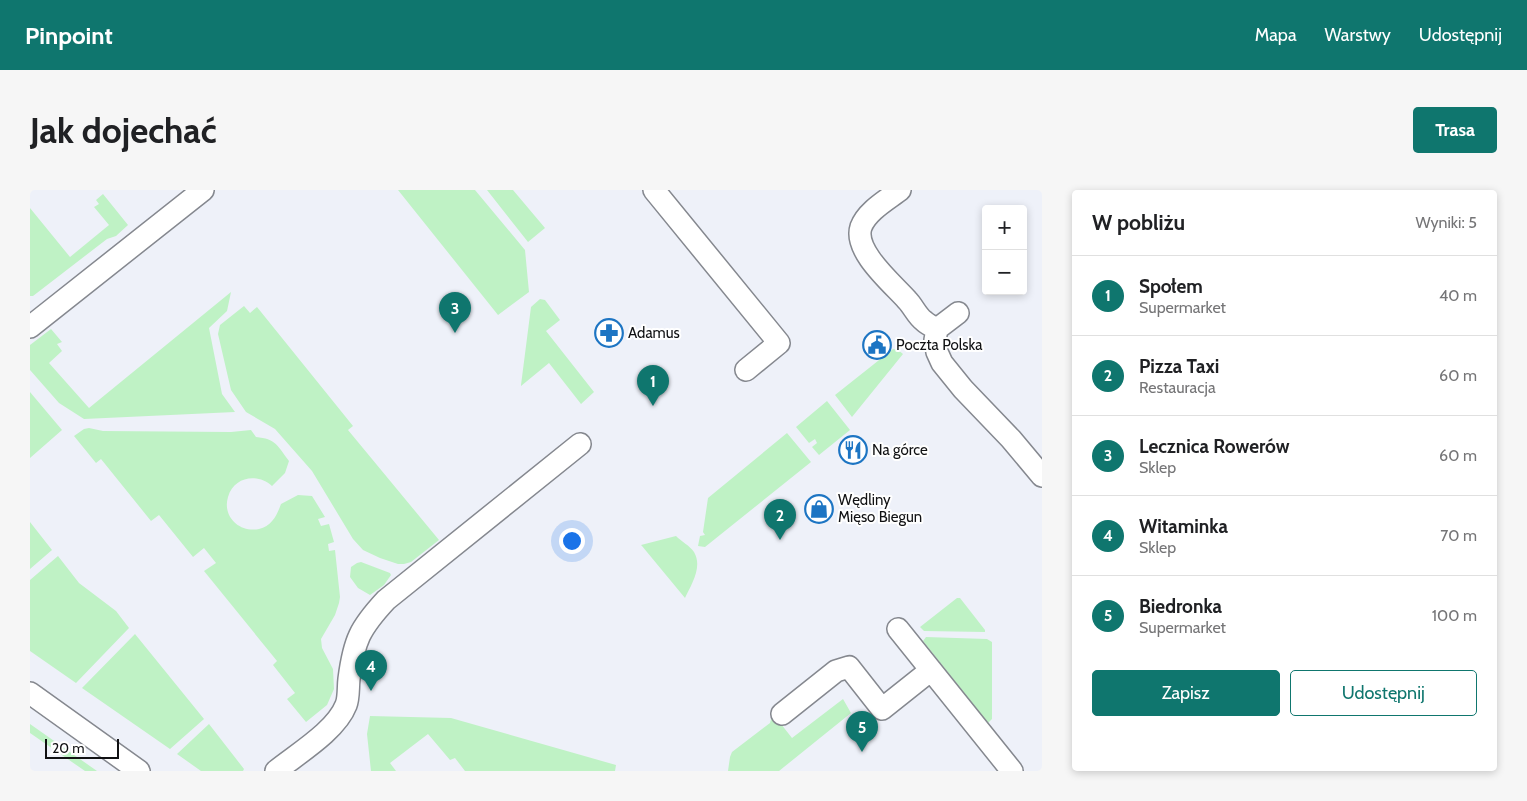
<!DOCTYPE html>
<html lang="pl">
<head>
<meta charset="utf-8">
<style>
	:root { --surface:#fff; --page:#f6f6f6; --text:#202124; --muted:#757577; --line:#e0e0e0; --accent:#0f766e }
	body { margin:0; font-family:Cabin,sans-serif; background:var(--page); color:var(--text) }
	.controls { position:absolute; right:15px; top:15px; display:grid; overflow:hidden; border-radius:5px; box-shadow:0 2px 8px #0003 }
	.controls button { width:45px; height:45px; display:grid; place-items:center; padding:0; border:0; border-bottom:1px solid var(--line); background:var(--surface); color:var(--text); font:25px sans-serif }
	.scale { position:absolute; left:15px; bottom:12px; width:74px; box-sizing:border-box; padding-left:5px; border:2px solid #101113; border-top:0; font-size:14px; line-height:18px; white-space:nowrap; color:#101113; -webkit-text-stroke:4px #fff; paint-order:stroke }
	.you { position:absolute; left:541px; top:350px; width:18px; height:18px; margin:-12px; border:4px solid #fff; border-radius:50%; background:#1a73e8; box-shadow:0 0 0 8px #1a73e833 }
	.badge { display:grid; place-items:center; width:32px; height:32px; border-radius:50%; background:var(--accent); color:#fff; font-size:16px; font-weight:700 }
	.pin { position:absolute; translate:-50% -41px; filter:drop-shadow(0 1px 2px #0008) }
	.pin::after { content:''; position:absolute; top:26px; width:18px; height:15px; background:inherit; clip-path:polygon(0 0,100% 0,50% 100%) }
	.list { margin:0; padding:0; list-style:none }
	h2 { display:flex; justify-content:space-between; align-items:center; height:65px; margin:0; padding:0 20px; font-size:21px }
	h2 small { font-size:16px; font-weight:400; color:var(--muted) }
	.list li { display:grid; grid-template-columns:32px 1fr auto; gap:15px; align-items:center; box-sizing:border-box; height:80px; padding:0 20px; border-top:1px solid var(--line) }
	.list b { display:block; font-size:19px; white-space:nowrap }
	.list p { margin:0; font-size:16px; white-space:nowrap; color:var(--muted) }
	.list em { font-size:16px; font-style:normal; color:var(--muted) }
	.actions { display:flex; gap:10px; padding:15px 20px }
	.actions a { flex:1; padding:11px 0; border:1px solid var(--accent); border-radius:5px; text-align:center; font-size:18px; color:var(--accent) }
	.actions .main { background:var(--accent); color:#fff }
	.map { position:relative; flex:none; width:1012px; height:581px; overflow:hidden; border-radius:5px }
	header { display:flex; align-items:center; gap:30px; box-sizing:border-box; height:70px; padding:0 25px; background:var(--accent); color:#fff }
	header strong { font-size:24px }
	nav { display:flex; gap:28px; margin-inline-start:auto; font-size:18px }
	.intro { display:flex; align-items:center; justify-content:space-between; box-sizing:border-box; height:120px; padding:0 30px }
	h1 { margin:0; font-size:35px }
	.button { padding:12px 22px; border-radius:5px; background:var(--accent); color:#fff; font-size:18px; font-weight:700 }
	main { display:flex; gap:30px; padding:0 30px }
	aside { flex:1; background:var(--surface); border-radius:5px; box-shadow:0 2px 8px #0003 }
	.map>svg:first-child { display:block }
	.green { fill:#bff2c5 }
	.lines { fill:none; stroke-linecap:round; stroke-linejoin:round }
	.street-casing { stroke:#85888f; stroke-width:24 }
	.street { stroke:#fff; stroke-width:21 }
	.labels { text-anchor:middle; stroke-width:4; stroke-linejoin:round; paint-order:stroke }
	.poi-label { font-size:15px; fill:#101113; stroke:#fff; text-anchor:start }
</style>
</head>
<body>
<header>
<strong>Pinpoint</strong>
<nav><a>Mapa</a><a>Warstwy</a><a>Udostępnij</a></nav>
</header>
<div class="intro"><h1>Jak dojechać</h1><a class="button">Trasa</a></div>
<main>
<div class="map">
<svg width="1012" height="581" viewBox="0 0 1012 581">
	<rect width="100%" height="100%" fill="#eef1f9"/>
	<path class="green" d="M 368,0 L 445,0 L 495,60 L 499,102 L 468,125 Z
		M 457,0 L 483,0 L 515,38 L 498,52 Z
		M 73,4 L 98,35 L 86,46 L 77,49 L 3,106 L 0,106 L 0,18 L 40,67 L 79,35 L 64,17 L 69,14 L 66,10 Z
		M 201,102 L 197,121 L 179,138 L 192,204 L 205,222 L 54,229 L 29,213 L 0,180 L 0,155 L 21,139 L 32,152 L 27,154 L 32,161 L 19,173 L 59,218 Z
		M 510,109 L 515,110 L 530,130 L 516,141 L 564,202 L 551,214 L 519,173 L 491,196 L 491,195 L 501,117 Z
		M 214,116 L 220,123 L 227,117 L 323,236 L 318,240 L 409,350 L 381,372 L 374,374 L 368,374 L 350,368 L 333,360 L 323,349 L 282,281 L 245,239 L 216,222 L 201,200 L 188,144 L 190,135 Z
		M 863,159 L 868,160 L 873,164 L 822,227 L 805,205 Z
		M 0,202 L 32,240 L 0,268 Z
		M 797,211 L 820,240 L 789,265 L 782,257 L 787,253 L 785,249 L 779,253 L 766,237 Z
		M 59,238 L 73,241 L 201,242 L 221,240 L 226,247 C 246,249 247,255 259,271 L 255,283 L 242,296 C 228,283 204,286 198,307 C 192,327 210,343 229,339 C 242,336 247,325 251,314 L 268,305 L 282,306 L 295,327 L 288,329 L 291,336 L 299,334 L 304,352 L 298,354 L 299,361 L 305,360 L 310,407 L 309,413 L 305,425 L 291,449 L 292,458 L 303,479 L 304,499 L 297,515 L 276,532 L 257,509 L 265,503 L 243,475 L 247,471 L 174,381 L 186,373 L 174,358 L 163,367 L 129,325 L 121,331 L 71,269 L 66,273 L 44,246 L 54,239 Z
		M 757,243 L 781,272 L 675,357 L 668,356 L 670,346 L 675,345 L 673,342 L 678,308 Z
		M 0,332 L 22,360 L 0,379 Z
		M 646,346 C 651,351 660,356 664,362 C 673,377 661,395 655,408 L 612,356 L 611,355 Z
		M 28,366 L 49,393 L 86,421 L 99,438 L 46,493 L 0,461 L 0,390 Z
		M 331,372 L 360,383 L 361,385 L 354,395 L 340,405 L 328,398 L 320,387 L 321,377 L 327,373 Z
		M 927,408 L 930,408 L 955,440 L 955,442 L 894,441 L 890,437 Z
		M 105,444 L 174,529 L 140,559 L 52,498 Z
		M 896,447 L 957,449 L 962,452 L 962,529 L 958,533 L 893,451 Z
		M 813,509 L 821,523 L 749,581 L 698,581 L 700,567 L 702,562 L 740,533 L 744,518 L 752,511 L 751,534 L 762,548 Z
		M 340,526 L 421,528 L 586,575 L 585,581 L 435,581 L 425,568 L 420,570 L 398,544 L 360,573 L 366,581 L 341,581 L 337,544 Z
		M 0,534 L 67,581 L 55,581 L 0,543 Z
		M 179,534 L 214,579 L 213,581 L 171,581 L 147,564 Z"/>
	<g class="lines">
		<defs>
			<path id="street" d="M 624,0 L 749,153 L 716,180
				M 870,0 C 857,10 837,21 831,37 C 823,61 863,94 877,110 C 883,116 887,126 894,131 C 897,134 903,137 907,139
				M 928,123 L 907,139 L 905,150 L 907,162 L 912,173 L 933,199 L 981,249 L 1012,286
				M 0,137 L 173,0
				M 868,439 L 982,581
				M 0,503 L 109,581
				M 752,524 L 806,481 L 819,477 L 852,519 L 901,480
				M 246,581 C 267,564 306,541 316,515 C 319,508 318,497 319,489 C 324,450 330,438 356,410 L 550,254"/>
		</defs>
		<use href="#street" class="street-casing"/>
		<use href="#street" class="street"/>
	</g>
	<defs>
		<symbol id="pharmacy-ring" viewBox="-11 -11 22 22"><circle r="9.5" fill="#fff" stroke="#1d75c3" stroke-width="1.5"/><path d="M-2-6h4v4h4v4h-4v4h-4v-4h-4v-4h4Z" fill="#1d75c3"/></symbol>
		<symbol id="civic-ring" viewBox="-11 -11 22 22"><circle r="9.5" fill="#fff" stroke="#1d75c3" stroke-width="1.5"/><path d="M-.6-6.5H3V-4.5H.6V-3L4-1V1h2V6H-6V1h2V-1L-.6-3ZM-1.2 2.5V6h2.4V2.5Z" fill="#1d75c3"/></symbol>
		<symbol id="restaurant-ring" viewBox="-11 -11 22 22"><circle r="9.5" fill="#fff" stroke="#1d75c3" stroke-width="1.5"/><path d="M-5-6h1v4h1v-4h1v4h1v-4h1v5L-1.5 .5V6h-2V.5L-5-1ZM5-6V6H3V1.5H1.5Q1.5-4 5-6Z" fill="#1d75c3"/></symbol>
		<symbol id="shop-ring" viewBox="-11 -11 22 22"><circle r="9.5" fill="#fff" stroke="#1d75c3" stroke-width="1.5"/><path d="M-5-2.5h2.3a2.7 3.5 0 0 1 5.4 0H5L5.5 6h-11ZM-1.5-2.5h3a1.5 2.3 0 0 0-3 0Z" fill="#1d75c3"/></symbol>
	</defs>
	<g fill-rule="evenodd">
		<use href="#pharmacy-ring" x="563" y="127" width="32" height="32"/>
		<use href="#civic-ring" x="831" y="139" width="32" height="32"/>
		<use href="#restaurant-ring" x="807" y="244" width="32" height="32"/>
		<use href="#shop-ring" x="773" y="303" width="32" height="32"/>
	</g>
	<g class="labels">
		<g class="poi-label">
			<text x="598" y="148">Adamus</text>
			<text x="866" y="160">Poczta Polska</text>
			<text x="842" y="265">Na górce</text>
			<text x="808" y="315">Wędliny<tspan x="808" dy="17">Mięso Biegun</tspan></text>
		</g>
	</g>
</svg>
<div class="controls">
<button>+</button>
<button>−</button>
</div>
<div class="scale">20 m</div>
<div class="you"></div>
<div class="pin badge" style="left:623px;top:216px">1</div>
<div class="pin badge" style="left:750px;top:350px">2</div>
<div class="pin badge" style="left:425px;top:143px">3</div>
<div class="pin badge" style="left:341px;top:501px">4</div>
<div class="pin badge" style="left:832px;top:562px">5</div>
</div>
<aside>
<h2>W pobliżu<small>Wyniki: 5</small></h2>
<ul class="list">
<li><span class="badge">1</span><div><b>Społem</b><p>Supermarket</p></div><em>40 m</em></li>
<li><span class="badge">2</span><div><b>Pizza Taxi</b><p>Restauracja</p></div><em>60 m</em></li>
<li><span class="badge">3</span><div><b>Lecznica Rowerów</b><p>Sklep</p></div><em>60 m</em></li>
<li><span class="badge">4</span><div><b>Witaminka</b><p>Sklep</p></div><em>70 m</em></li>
<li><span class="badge">5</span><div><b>Biedronka</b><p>Supermarket</p></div><em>100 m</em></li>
</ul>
<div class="actions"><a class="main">Zapisz</a><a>Udostępnij</a></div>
</aside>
</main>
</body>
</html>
